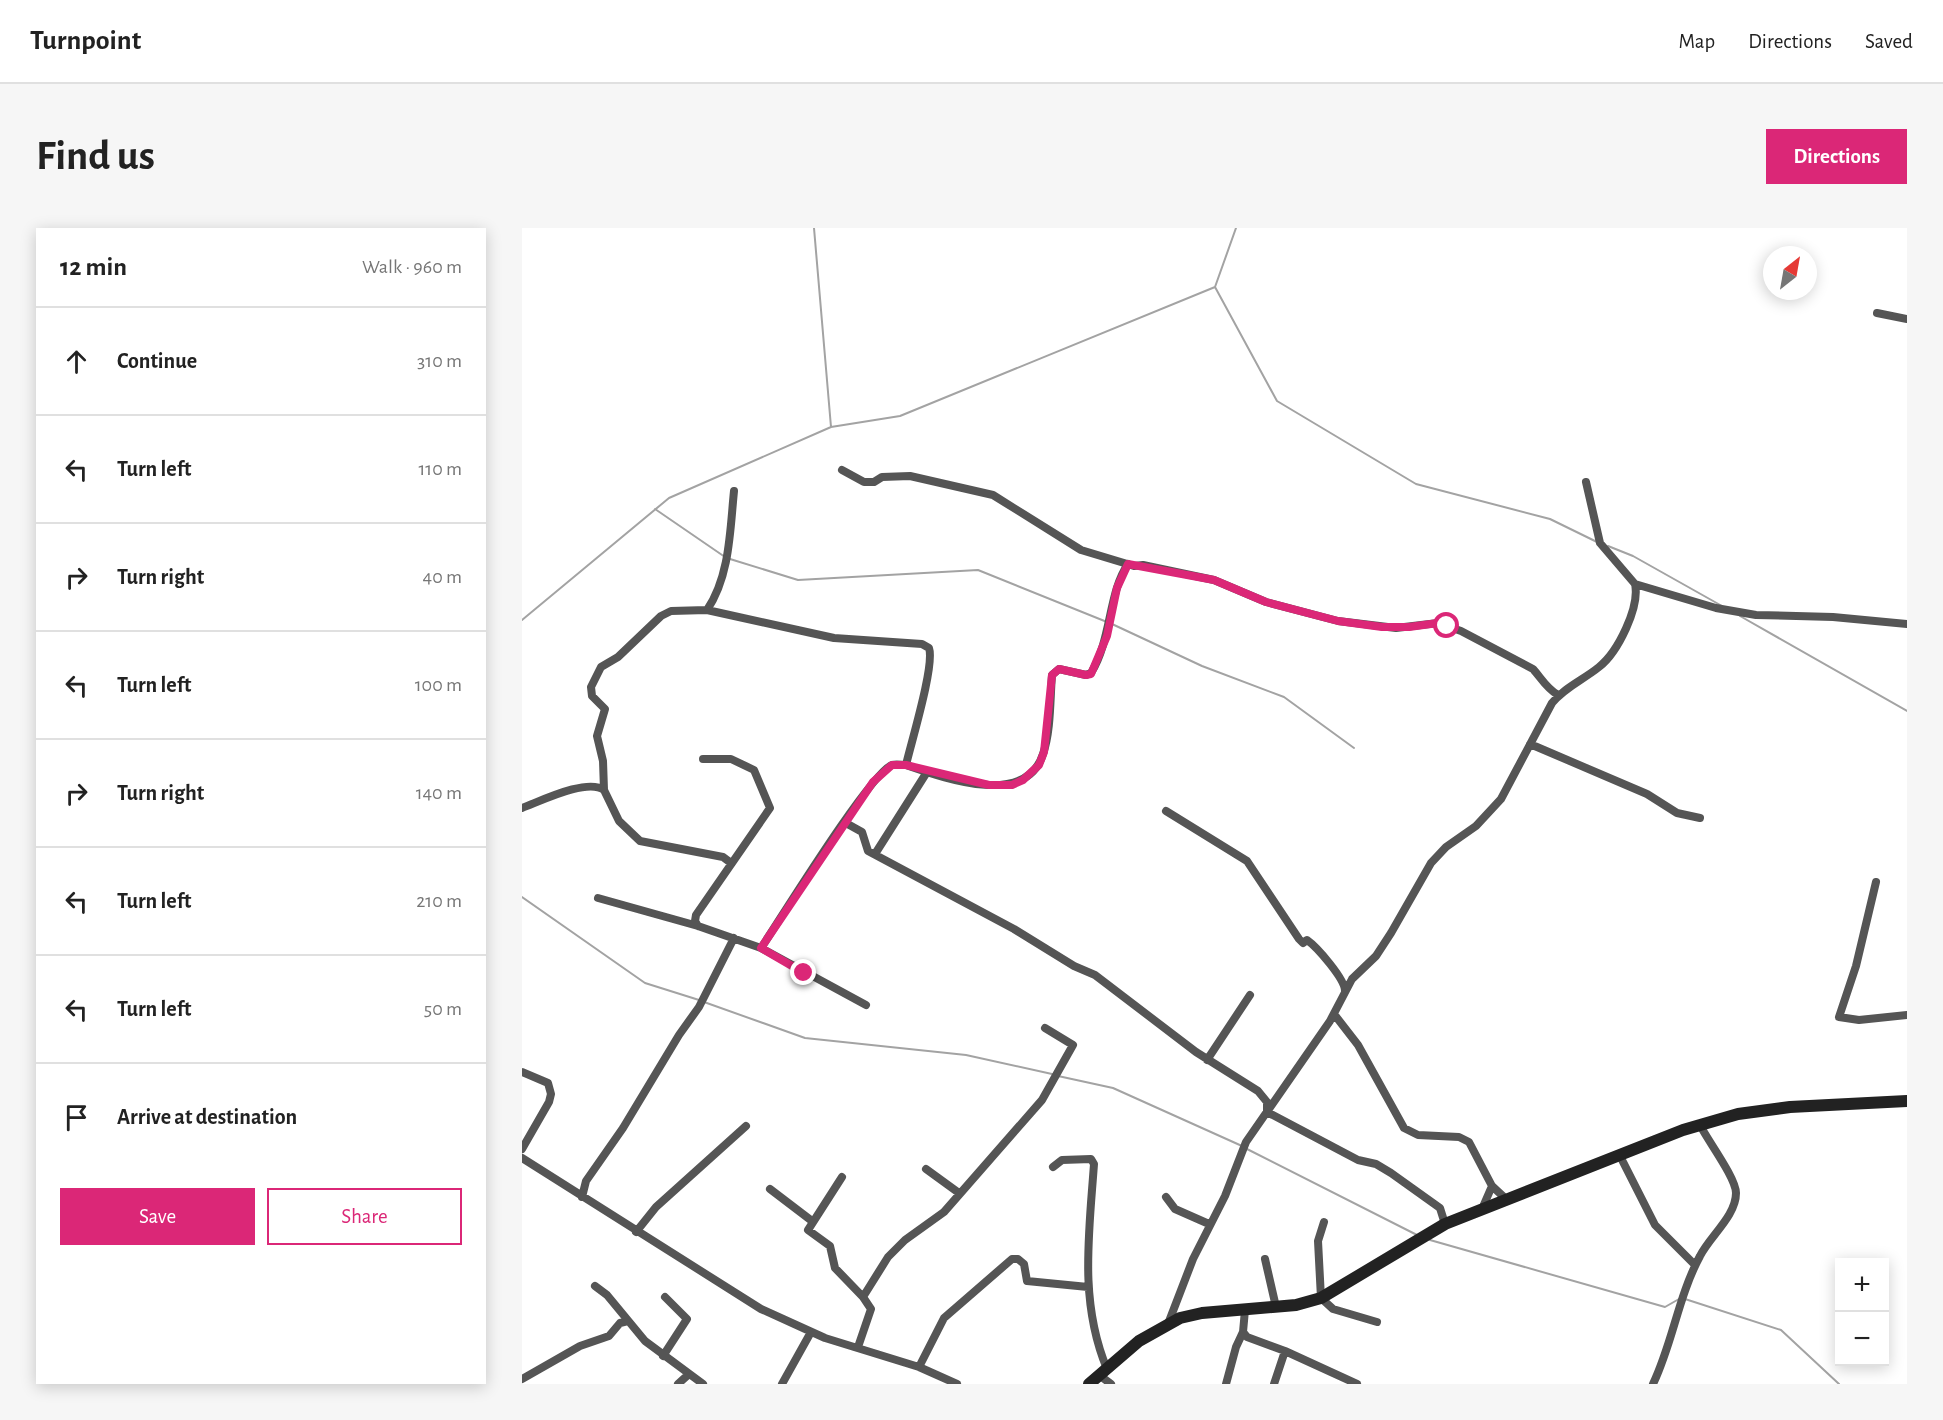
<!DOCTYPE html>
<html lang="en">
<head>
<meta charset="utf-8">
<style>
	:root { --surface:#fff; --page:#f6f6f6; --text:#222; --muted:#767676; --line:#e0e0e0; --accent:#db2777 }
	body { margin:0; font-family:"Alegreya Sans",sans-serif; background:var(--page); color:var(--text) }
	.controls { position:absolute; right:18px; bottom:18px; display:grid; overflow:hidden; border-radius:0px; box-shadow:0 3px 15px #0003 }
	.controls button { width:54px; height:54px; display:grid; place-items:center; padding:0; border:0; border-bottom:2px solid var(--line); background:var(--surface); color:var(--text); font:30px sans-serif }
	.compass { position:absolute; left:1241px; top:18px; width:54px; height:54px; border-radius:50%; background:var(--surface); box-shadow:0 3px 15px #0003; rotate:31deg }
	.stop { position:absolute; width:18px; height:18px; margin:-14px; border:4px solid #db2777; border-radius:50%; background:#fff }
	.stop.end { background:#db2777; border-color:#fff; box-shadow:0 2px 6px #0008 }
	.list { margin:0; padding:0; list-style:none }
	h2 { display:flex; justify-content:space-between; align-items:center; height:78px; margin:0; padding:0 24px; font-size:26px }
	h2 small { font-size:20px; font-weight:400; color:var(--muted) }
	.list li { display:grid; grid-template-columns:39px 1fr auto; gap:18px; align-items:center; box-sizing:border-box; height:108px; padding:0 24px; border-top:2px solid var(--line) }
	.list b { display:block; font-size:22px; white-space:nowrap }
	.list em { font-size:20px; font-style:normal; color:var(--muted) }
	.actions { display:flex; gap:12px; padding:18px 24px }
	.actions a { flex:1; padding:14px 0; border:2px solid var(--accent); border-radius:0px; text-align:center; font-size:21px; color:var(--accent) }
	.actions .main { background:var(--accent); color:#fff }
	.icon { flex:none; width:33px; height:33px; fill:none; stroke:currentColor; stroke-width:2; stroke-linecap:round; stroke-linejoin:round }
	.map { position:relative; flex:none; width:1385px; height:1156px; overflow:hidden; border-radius:0px }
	header { display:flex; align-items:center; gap:36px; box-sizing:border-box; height:84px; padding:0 30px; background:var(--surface); border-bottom:2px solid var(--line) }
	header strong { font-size:28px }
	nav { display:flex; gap:33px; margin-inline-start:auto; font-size:21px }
	.intro { display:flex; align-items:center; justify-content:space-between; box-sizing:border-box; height:144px; padding:0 36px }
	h1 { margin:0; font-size:42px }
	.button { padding:15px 27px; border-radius:0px; background:var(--accent); color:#fff; font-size:21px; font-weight:700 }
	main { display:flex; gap:36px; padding:0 36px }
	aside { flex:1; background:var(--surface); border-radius:0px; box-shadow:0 3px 15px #0003 }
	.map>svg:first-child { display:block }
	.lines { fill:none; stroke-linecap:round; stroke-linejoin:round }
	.stream { stroke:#a3a3a3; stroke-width:2 }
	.minor { stroke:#555; stroke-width:8 }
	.secondary { stroke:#222; stroke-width:12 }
	.route { stroke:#db2777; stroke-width:8 }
</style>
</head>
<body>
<header>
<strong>Turnpoint</strong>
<nav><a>Map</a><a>Directions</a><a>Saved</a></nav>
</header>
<div class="intro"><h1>Find us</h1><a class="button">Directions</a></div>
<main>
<aside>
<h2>12 min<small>Walk · 960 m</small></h2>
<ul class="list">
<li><svg class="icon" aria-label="ahead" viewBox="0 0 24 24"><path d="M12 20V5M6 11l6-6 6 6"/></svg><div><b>Continue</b></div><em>310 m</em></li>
<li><svg class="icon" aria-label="left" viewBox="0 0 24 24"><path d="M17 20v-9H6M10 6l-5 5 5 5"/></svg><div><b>Turn left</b></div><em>110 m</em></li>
<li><svg class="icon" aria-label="right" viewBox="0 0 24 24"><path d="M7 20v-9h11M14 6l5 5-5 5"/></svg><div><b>Turn right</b></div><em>40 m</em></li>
<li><svg class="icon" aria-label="left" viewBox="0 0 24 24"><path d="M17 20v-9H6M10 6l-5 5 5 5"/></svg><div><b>Turn left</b></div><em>100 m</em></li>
<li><svg class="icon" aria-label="right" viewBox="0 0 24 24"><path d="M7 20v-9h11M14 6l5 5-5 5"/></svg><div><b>Turn right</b></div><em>140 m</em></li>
<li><svg class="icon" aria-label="left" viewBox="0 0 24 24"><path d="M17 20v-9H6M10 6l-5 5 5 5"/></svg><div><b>Turn left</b></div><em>210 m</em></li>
<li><svg class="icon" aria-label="left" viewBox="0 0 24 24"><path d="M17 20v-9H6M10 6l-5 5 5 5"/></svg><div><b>Turn left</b></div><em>50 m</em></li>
<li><svg class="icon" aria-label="arrive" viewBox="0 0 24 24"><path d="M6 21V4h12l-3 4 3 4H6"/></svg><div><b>Arrive at destination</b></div></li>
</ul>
<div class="actions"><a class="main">Save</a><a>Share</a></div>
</aside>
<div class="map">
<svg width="1385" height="1156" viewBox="0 0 1385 1156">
	<rect width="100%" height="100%" fill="#fff"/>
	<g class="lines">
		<path class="stream" d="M 292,0 L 309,199
			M 693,59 L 755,173 L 894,256 L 1028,291 L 1075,314
			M 133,281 L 203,329
			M 1086,318 L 1111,328 L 1200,378
			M 208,331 L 276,352 L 456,342 L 585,394
			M 1218,388 L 1385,483
			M 0,392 L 147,270 L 309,199 L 378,188 L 693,59 L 714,0
			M 590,396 L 680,438 L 762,469 L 832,520
			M 0,669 L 123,755 L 177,772
			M 182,774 L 283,810 L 444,827 L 530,846
			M 536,848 L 591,860 L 720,918
			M 725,921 L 897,1008
			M 908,1012 L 1143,1079 L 1157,1071
			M 1163,1071 L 1259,1102 L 1317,1156"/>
		<path class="minor" d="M 1355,85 L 1385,91
			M 320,242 L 342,254 L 352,254 L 360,249 L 388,248 L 471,267 L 559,322 L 612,338 L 621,337 L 692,352 L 744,374 L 816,393 L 874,400 L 916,395 L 939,403 L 1011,441 C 1020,451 1024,460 1036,467
			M 1113,356 L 1194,380 L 1234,387 L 1311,389 L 1385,396
			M 185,382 L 312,410 L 400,416 L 407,420 C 413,437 389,515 384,537
			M 1008,516 L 1125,566 L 1155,585 L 1178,590
			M 0,580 C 19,573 65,550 82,562
			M 644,583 L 725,633 L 777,711 L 781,715 L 785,712 C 795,719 823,751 823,763
			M 322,594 L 340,604 L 346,623 L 492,701 L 552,738 L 573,747 L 674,824 L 736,863 L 745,874 L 745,884 L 836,932 L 854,936 L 869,945 L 918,980 L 923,996
			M 353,626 L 405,544
			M 209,635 L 201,629 L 118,613 L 97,593 L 82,562 L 81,533 L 75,508 L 83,481 L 70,468 L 69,459 L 79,439 L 96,429 L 139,388 L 149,383 L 185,382 C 208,348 208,302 212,263
			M 1354,654 L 1334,738 L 1317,789 L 1337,792 L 1385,787
			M 76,670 L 176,698 L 239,720 L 344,777
			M 176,698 L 173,693 L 174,687 L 248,580 L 232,542 L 209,531 L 181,531
			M 239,720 C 258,692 348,545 370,537 C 374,536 380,537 384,537 C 422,550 504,580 521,526 C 529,503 528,472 530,447 L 537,441 L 564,447 L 569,445 C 590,411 586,365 606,336
			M 812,786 L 836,817 L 882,900 L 896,907 L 937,909 L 947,914 L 970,958 L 984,971
			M 685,832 L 728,767
			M 0,844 L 26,855 L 29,866 L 27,874 L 0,921
			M 1097,926 L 1133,997 L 1173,1037
			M 0,930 L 239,1081 L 303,1110 L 397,1139 L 435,1156
			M 531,939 L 540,932 L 569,931 L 572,936 C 567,1006 557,1074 585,1141
			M 404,941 L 437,965
			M 320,949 L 286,1002 L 308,1018 L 313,1040 L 341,1069
			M 248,961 L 290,993
			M 60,969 L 64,953 L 101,900 L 157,807 L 177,779 L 212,710
			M 644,969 L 653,981 L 687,996
			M 960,981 L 970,958
			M 802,994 L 796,1013 L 799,1070 L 811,1081 L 855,1094
			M 114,1004 L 134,979 L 224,898
			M 743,1031 L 754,1079
			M 73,1058 L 85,1067 L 123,1113 L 181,1156
			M 723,1082 L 721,1104 L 725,1109 L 763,1123 L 835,1156
			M 646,1096 L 671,1031 L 703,968 L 724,914 L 808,793 L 830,751 L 854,728 L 869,705 L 909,635 L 924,619 L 954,598 L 979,571 L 1030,475 C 1043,459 1061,452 1077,439 C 1096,424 1118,379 1113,356 L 1078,315 L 1064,254
			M 336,1119 L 349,1081 L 341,1069 L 366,1029 L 383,1012 L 422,984 L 520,872 L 551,817 L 523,800
			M 141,1128 L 165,1091 L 143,1069
			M 397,1139 L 422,1090 L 490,1031 L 496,1031 L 502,1036 L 505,1053 L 566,1059
			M 577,1147 L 589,1156
			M 0,1151 L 58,1118 L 87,1108 L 98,1095 L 106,1093
			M 156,1156 L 167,1146
			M 260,1156 L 289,1104
			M 704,1156 L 714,1119 L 721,1104
			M 752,1156 L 763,1123
			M 1131,1156 C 1151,1114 1156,1069 1178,1028 C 1188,1008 1214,988 1214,965 C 1214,950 1186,913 1178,897"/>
		<path class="secondary" d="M 567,1156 L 617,1113 L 658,1090 L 680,1085 L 774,1077 L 799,1070 L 923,996 L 1161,902 L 1216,886 L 1268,879 L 1385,873"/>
	</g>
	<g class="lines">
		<path class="route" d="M 282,745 L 239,720 L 351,554 L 370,537 L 384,537 L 467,557 L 490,557 L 501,552 L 517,537 L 522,524 L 530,447 L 537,441 L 564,447 L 569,446 L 585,408 L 595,360 L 606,336 L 692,352 L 744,374 L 816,393 L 860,399 L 887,399 L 916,395 L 925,398"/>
	</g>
</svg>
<div class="controls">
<button>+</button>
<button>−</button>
</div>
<svg class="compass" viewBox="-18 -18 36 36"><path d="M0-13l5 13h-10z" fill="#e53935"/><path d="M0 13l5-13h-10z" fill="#767676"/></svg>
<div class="stop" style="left:925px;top:398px"></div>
<div class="stop end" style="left:282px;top:745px"></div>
</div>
</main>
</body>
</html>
